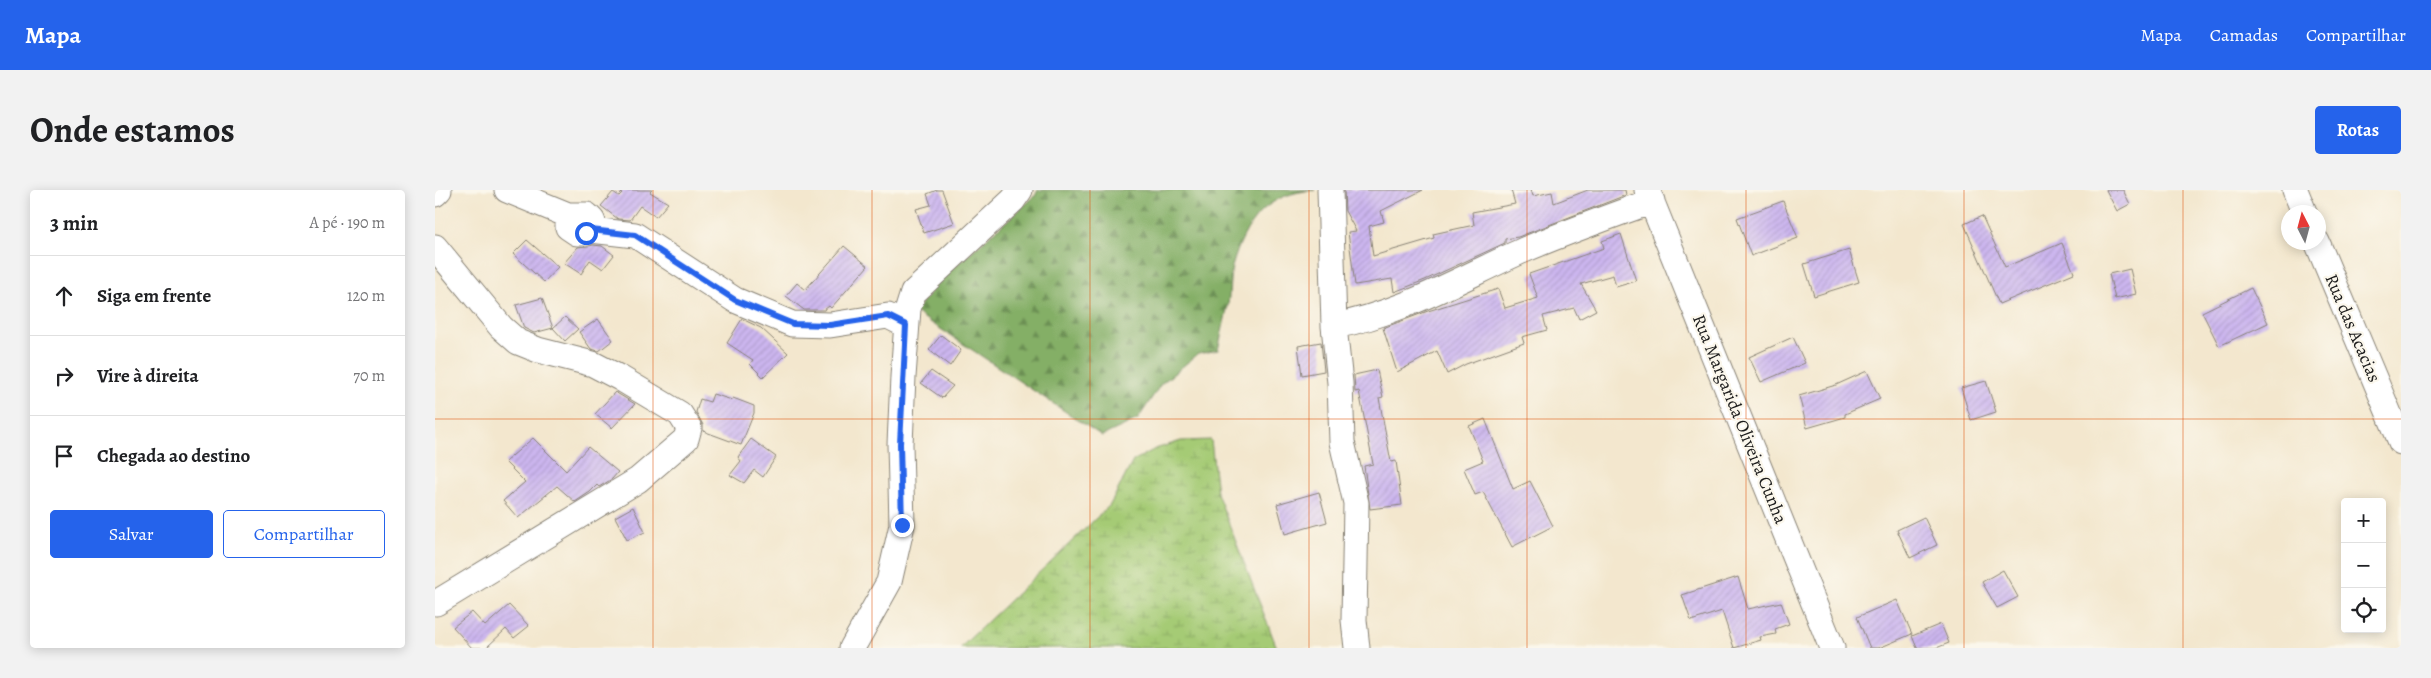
<!DOCTYPE html>
<html lang="pt">
<head>
<meta charset="utf-8">
<style>
	:root { --surface:#fff; --page:#f2f2f2; --text:#202124; --muted:#757577; --line:#e0e0e0; --accent:#2563eb }
	body { margin:0; font-family:Alegreya,serif; background:var(--page); color:var(--text) }
	.controls { position:absolute; right:15px; bottom:15px; display:grid; overflow:hidden; border-radius:5px; box-shadow:0 2px 12px #0003 }
	.controls button { width:45px; height:45px; display:grid; place-items:center; padding:0; border:0; border-bottom:1px solid var(--line); background:var(--surface); color:var(--text); font:25px sans-serif }
	.compass { position:absolute; left:1846px; top:15px; width:45px; height:45px; border-radius:50%; background:var(--surface); box-shadow:0 2px 12px #0003; rotate:354deg }
	.stop { position:absolute; width:15px; height:15px; margin:-11px; border:4px solid #2563eb; border-radius:50%; background:#fff }
	.stop.end { background:#2563eb; border-color:#fff; box-shadow:0 1px 5px #0008 }
	.list { margin:0; padding:0; list-style:none }
	h2 { display:flex; justify-content:space-between; align-items:center; height:65px; margin:0; padding:0 20px; font-size:21px }
	h2 small { font-size:16px; font-weight:400; color:var(--muted) }
	.list li { display:grid; grid-template-columns:32px 1fr auto; gap:15px; align-items:center; box-sizing:border-box; height:80px; padding:0 20px; border-top:1px solid var(--line) }
	.list b { display:block; font-size:19px; white-space:nowrap }
	.list em { font-size:16px; font-style:normal; color:var(--muted) }
	.actions { display:flex; gap:10px; padding:15px 20px }
	.actions a { flex:1; padding:11px 0; border:1px solid var(--accent); border-radius:5px; text-align:center; font-size:18px; color:var(--accent) }
	.actions .main { background:var(--accent); color:#fff }
	.icon { flex:none; width:28px; height:28px; fill:none; stroke:currentColor; stroke-width:2; stroke-linecap:round; stroke-linejoin:round }
	.map { position:relative; flex:none; width:1966px; height:458px; overflow:hidden; border-radius:5px }
	header { display:flex; align-items:center; gap:30px; box-sizing:border-box; height:70px; padding:0 25px; background:var(--accent); color:#fff }
	header strong { font-size:24px }
	nav { display:flex; gap:28px; margin-inline-start:auto; font-size:18px }
	.intro { display:flex; align-items:center; justify-content:space-between; box-sizing:border-box; height:120px; padding:0 30px }
	h1 { margin:0; font-size:35px }
	.button { padding:12px 22px; border-radius:5px; background:var(--accent); color:#fff; font-size:18px; font-weight:700 }
	main { display:flex; gap:30px; padding:0 30px }
	aside { flex:1; background:var(--surface); border-radius:5px; box-shadow:0 2px 12px #0003 }
	.map>svg:first-child { display:block }
	.forest { fill:url(#forest-firs); stroke:#506641 }
	.wetland { fill:url(#wetland-marsh); stroke:#607448 }
	.building { fill:url(#building-hatch) }
	.lines { fill:none; stroke-linecap:round; stroke-linejoin:round }
	.minor-casing { stroke:#888275; stroke-width:27 }
	.minor { stroke:#fff; stroke-width:25 }
	.route { stroke:#2563eb; stroke-width:6 }
	.grid { fill:none; stroke:#de560d; stroke-width:1; stroke-opacity:0.55 }
	.labels { text-anchor:middle; stroke-width:4.5; stroke-linejoin:round; paint-order:stroke }
	.street-label { font-size:18px; fill:#1c1c1c; stroke:#fbf7ec }
</style>
</head>
<body>
<header>
<strong>Mapa</strong>
<nav><a>Mapa</a><a>Camadas</a><a>Compartilhar</a></nav>
</header>
<div class="intro"><h1>Onde estamos</h1><a class="button">Rotas</a></div>
<main>
<aside>
<h2>3 min<small>A pé · 190 m</small></h2>
<ul class="list">
<li><svg class="icon" aria-label="ahead" viewBox="0 0 24 24"><path d="M12 20V5M6 11l6-6 6 6"/></svg><div><b>Siga em frente</b></div><em>120 m</em></li>
<li><svg class="icon" aria-label="right" viewBox="0 0 24 24"><path d="M7 20v-9h11M14 6l5 5-5 5"/></svg><div><b>Vire à direita</b></div><em>70 m</em></li>
<li><svg class="icon" aria-label="arrive" viewBox="0 0 24 24"><path d="M6 21V4h12l-3 4 3 4H6"/></svg><div><b>Chegada ao destino</b></div></li>
</ul>
<div class="actions"><a class="main">Salvar</a><a>Compartilhar</a></div>
</aside>
<div class="map">
<svg width="1966" height="458" viewBox="0 0 1966 458">
	<defs>
		<pattern id="forest-firs" width="22" height="20" patternUnits="userSpaceOnUse" patternTransform="scale(1.25)"><rect width="22" height="20" fill="#84af66"/><path d="M5 1l3.5 6h-7zM16 11l3.5 6h-7z" fill="#6b8e53"/></pattern>
		<pattern id="wetland-marsh" width="20" height="14" patternUnits="userSpaceOnUse" patternTransform="scale(1.25)"><rect width="20" height="14" fill="#a5cb75"/><path d="M1 5h8M5 5V1M11 12h8M15 12V8" fill="none" stroke="#8dae65"/></pattern>
		<pattern id="building-hatch" width="6" height="6" patternUnits="userSpaceOnUse" patternTransform="scale(1.25)"><rect width="6" height="6" fill="#ccb6ef"/><path d="M-1 1l2-2M0 6l6-6M5 7l2-2" fill="none" stroke="#af9ccc"/></pattern>
	</defs>
	<rect width="100%" height="100%" fill="#fbf7ec"/>
	<filter id="ink" filterUnits="userSpaceOnUse"><feTurbulence type="fractalNoise" baseFrequency=".02" numOctaves="2"/><feDisplacementMap in="SourceGraphic" scale="10" xChannelSelector="R" yChannelSelector="G"/><feConvolveMatrix kernelMatrix="1 2 1 2 8 2 1 2 1" color-interpolation-filters="sRGB"/></filter>
	<filter id="wash" filterUnits="userSpaceOnUse"><feTurbulence type="fractalNoise" baseFrequency=".0096" numOctaves="4" result="noise"/><feDisplacementMap in="SourceGraphic" scale="20" xChannelSelector="R" yChannelSelector="G"/><feGaussianBlur stdDeviation="1.12" result="paint"/><feColorMatrix in="noise" values="0 0 0 0 0 0 0 0 0 0 0 0 0 0 0 0 0 1.4 0 .05"/><feComposite in="paint" operator="in"/></filter>
	<g filter="url(#wash)">
		<rect width="100%" height="100%" fill="#f3e7ce"/>
		<path class="forest" d="M 603,0 L 880,0 C 831,3 810,32 797,77 C 794,89 795,102 793,115 C 790,130 786,145 783,160 L 763,164 L 726,194 L 703,229 L 667,246 L 480,122 L 503,91 L 600,6 Z"/>
		<path class="wetland" d="M 776,250 L 782,303 L 842,458 L 525,458 L 675,315 L 698,271 L 720,259 L 746,251 Z"/>
		<g id="blocks">
			<path class="building" d="M 182,0 L 217,0 L 215,2 L 233,13 L 221,27 L 205,16 L 195,30 L 183,29 L 166,16 L 178,2 L 184,6 L 187,3 Z
				M 502,0 L 507,0 L 519,33 L 489,43 L 481,19 L 496,15 L 492,4 Z
				M 909,0 L 988,0 L 946,21 L 949,32 L 934,36 L 938,66 L 999,48 L 998,44 L 1039,35 L 1037,22 L 1080,14 L 1076,0 L 1096,0 L 1098,6 L 1117,2 L 1119,13 L 1153,0 L 1190,0 L 1191,5 L 1083,47 L 1070,49 L 1070,53 L 990,90 L 959,102 L 957,89 L 920,95 L 913,42 L 921,41 L 910,21 Z
				M 1671,0 L 1688,0 L 1695,14 L 1682,21 Z
				M 1348,11 L 1363,48 L 1316,66 L 1302,28 Z
				M 1547,26 L 1570,77 L 1627,53 L 1639,83 L 1564,114 L 1529,34 Z
				M 1186,44 L 1201,91 L 1181,97 L 1178,85 L 1146,94 L 1161,120 L 1144,129 L 1139,118 L 1108,126 L 1112,140 L 1087,147 L 1089,153 L 1031,174 L 1012,184 L 1002,161 L 962,182 L 948,138 L 993,121 L 1063,99 L 1070,118 L 1103,108 L 1094,84 L 1169,58 L 1167,51 Z
				M 92,50 L 123,77 L 109,92 L 78,64 Z
				M 158,55 L 167,56 L 179,65 L 168,79 L 155,70 L 146,84 L 129,73 L 143,57 Z
				M 409,56 L 433,76 L 396,118 L 394,116 L 389,120 L 369,120 L 351,106 L 362,93 L 370,100 Z
				M 1414,60 L 1424,92 L 1379,106 L 1369,74 Z
				M 1695,79 L 1701,104 L 1680,109 L 1674,84 Z
				M 1816,98 L 1833,133 L 1784,156 L 1767,122 Z
				M 107,108 L 118,138 L 99,143 L 89,138 L 81,115 Z
				M 130,127 L 143,139 L 130,151 L 118,138 Z
				M 163,129 L 178,150 L 164,161 L 156,159 L 144,142 Z
				M 307,129 L 326,138 L 353,163 L 328,187 L 315,174 L 318,170 L 292,153 Z
				M 506,145 L 526,160 L 515,176 L 494,160 Z
				M 1358,147 L 1370,173 L 1326,192 L 1314,167 Z
				M 886,152 L 889,181 L 867,185 L 863,156 Z
				M 942,180 L 948,207 L 944,208 L 956,272 L 961,271 L 967,315 L 935,319 L 929,276 L 938,274 L 924,201 L 920,202 L 919,185 Z
				M 496,181 L 518,196 L 507,208 L 486,193 Z
				M 1432,181 L 1445,209 L 1410,224 L 1410,227 L 1372,238 L 1364,206 L 1401,195 Z
				M 1551,191 L 1561,222 L 1536,230 L 1526,198 Z
				M 180,202 L 200,214 L 177,238 L 160,224 Z
				M 278,204 L 297,210 L 298,208 L 319,216 L 319,223 L 306,255 L 268,241 L 268,235 L 261,222 L 265,209 L 275,212 Z
				M 1050,229 L 1078,299 L 1095,291 L 1118,336 L 1077,357 L 1048,302 L 1040,305 L 1029,279 L 1048,271 L 1034,236 Z
				M 98,248 L 131,281 L 153,257 L 183,282 L 177,289 L 164,297 L 162,295 L 155,302 L 140,312 L 122,296 L 83,328 L 68,311 L 90,292 L 70,272 Z
				M 316,249 L 341,267 L 328,287 L 319,280 L 309,293 L 295,285 L 306,271 L 303,267 Z
				M 884,302 L 892,332 L 850,344 L 842,314 Z
				M 198,317 L 210,342 L 192,350 L 180,327 Z
				M 1489,327 L 1502,355 L 1475,368 L 1462,340 Z
				M 1568,380 L 1583,407 L 1562,418 L 1547,392 Z
				M 1303,387 L 1313,419 L 1346,412 L 1354,434 L 1340,439 L 1341,444 L 1325,447 L 1326,450 L 1299,458 L 1287,421 L 1256,431 L 1247,405 Z
				M 1462,410 L 1477,444 L 1444,458 L 1435,458 L 1422,427 Z
				M 74,415 L 94,436 L 79,448 L 71,439 L 51,458 L 37,458 L 18,437 L 37,422 L 50,436 Z
				M 1506,434 L 1514,453 L 1501,458 L 1482,458 L 1477,446 Z"/>
		</g>
	</g>
	<g filter="url(#ink)">
		<use href="#blocks" fill-opacity="0" stroke="#888275" stroke-width="1"/>
		<g class="lines">
			<defs>
				<path id="minor" d="M 72,0 L 133,25 L 152,25 L 157,30 L 159,35 L 151,43 L 142,43 L 133,37 L 133,25
					M 895,0 L 899,136 C 966,124 1028,87 1089,60 C 1131,42 1174,27 1217,11
					M 1212,0 L 1397,458
					M 1860,0 L 1869,22
					M 0,4 L 4,0
					M 156,40 L 200,45 L 300,110 L 357,134 L 395,135 L 453,126 L 471,135
					M 1882,52 L 1966,252
					M 0,57 L 66,137 L 83,152 L 103,160 L 158,174 L 185,188 L 245,224 L 254,238 L 251,249 L 203,290 L 1,413
					M 899,136 L 905,193 L 907,252 L 921,313 L 919,430 L 922,458
					M 417,458 L 454,392 L 467,335 L 465,254 L 468,187 L 473,119 L 478,103 L 578,10 L 585,0"/>
			</defs>
			<use href="#minor" class="minor-casing"/>
			<use href="#minor" class="minor"/>
		</g>
	</g>
	<g class="lines" filter="url(#ink)">
		<path class="route" d="M 151,43 L 156,40 L 200,45 L 300,110 L 358,134 L 395,135 L 453,126 L 471,135 L 465,254 L 467,335"/>
	</g>
	<path class="grid" d="M 218,0 L 218,458M 437,0 L 437,458M 655,0 L 655,458M 874,0 L 874,458M 1092,0 L 1092,458M 1311,0 L 1311,458M 1529,0 L 1529,458M 1748,0 L 1748,458M 0,229 L 1966,229"/>
	<g class="labels">
		<g class="street-label">
			<text transform="translate(1918 138) rotate(67)" y="6">Rua das Acacias</text>
			<text transform="translate(1305 229) rotate(68)" y="6">Rua Margarida Oliveira Cunha</text>
		</g>
	</g>
</svg>
<div class="controls">
<button>+</button>
<button>−</button>
<button><svg class="icon" aria-label="locate" viewBox="0 0 24 24"><circle cx="12" cy="12" r="6"/><path d="M12 2v4M12 18v4M2 12h4M18 12h4"/></svg></button>
</div>
<svg class="compass" viewBox="-18 -18 36 36"><path d="M0-13l5 13h-10z" fill="#e53935"/><path d="M0 13l5-13h-10z" fill="#757577"/></svg>
<div class="stop" style="left:151px;top:43px"></div>
<div class="stop end" style="left:467px;top:335px"></div>
</div>
</main>
</body>
</html>
